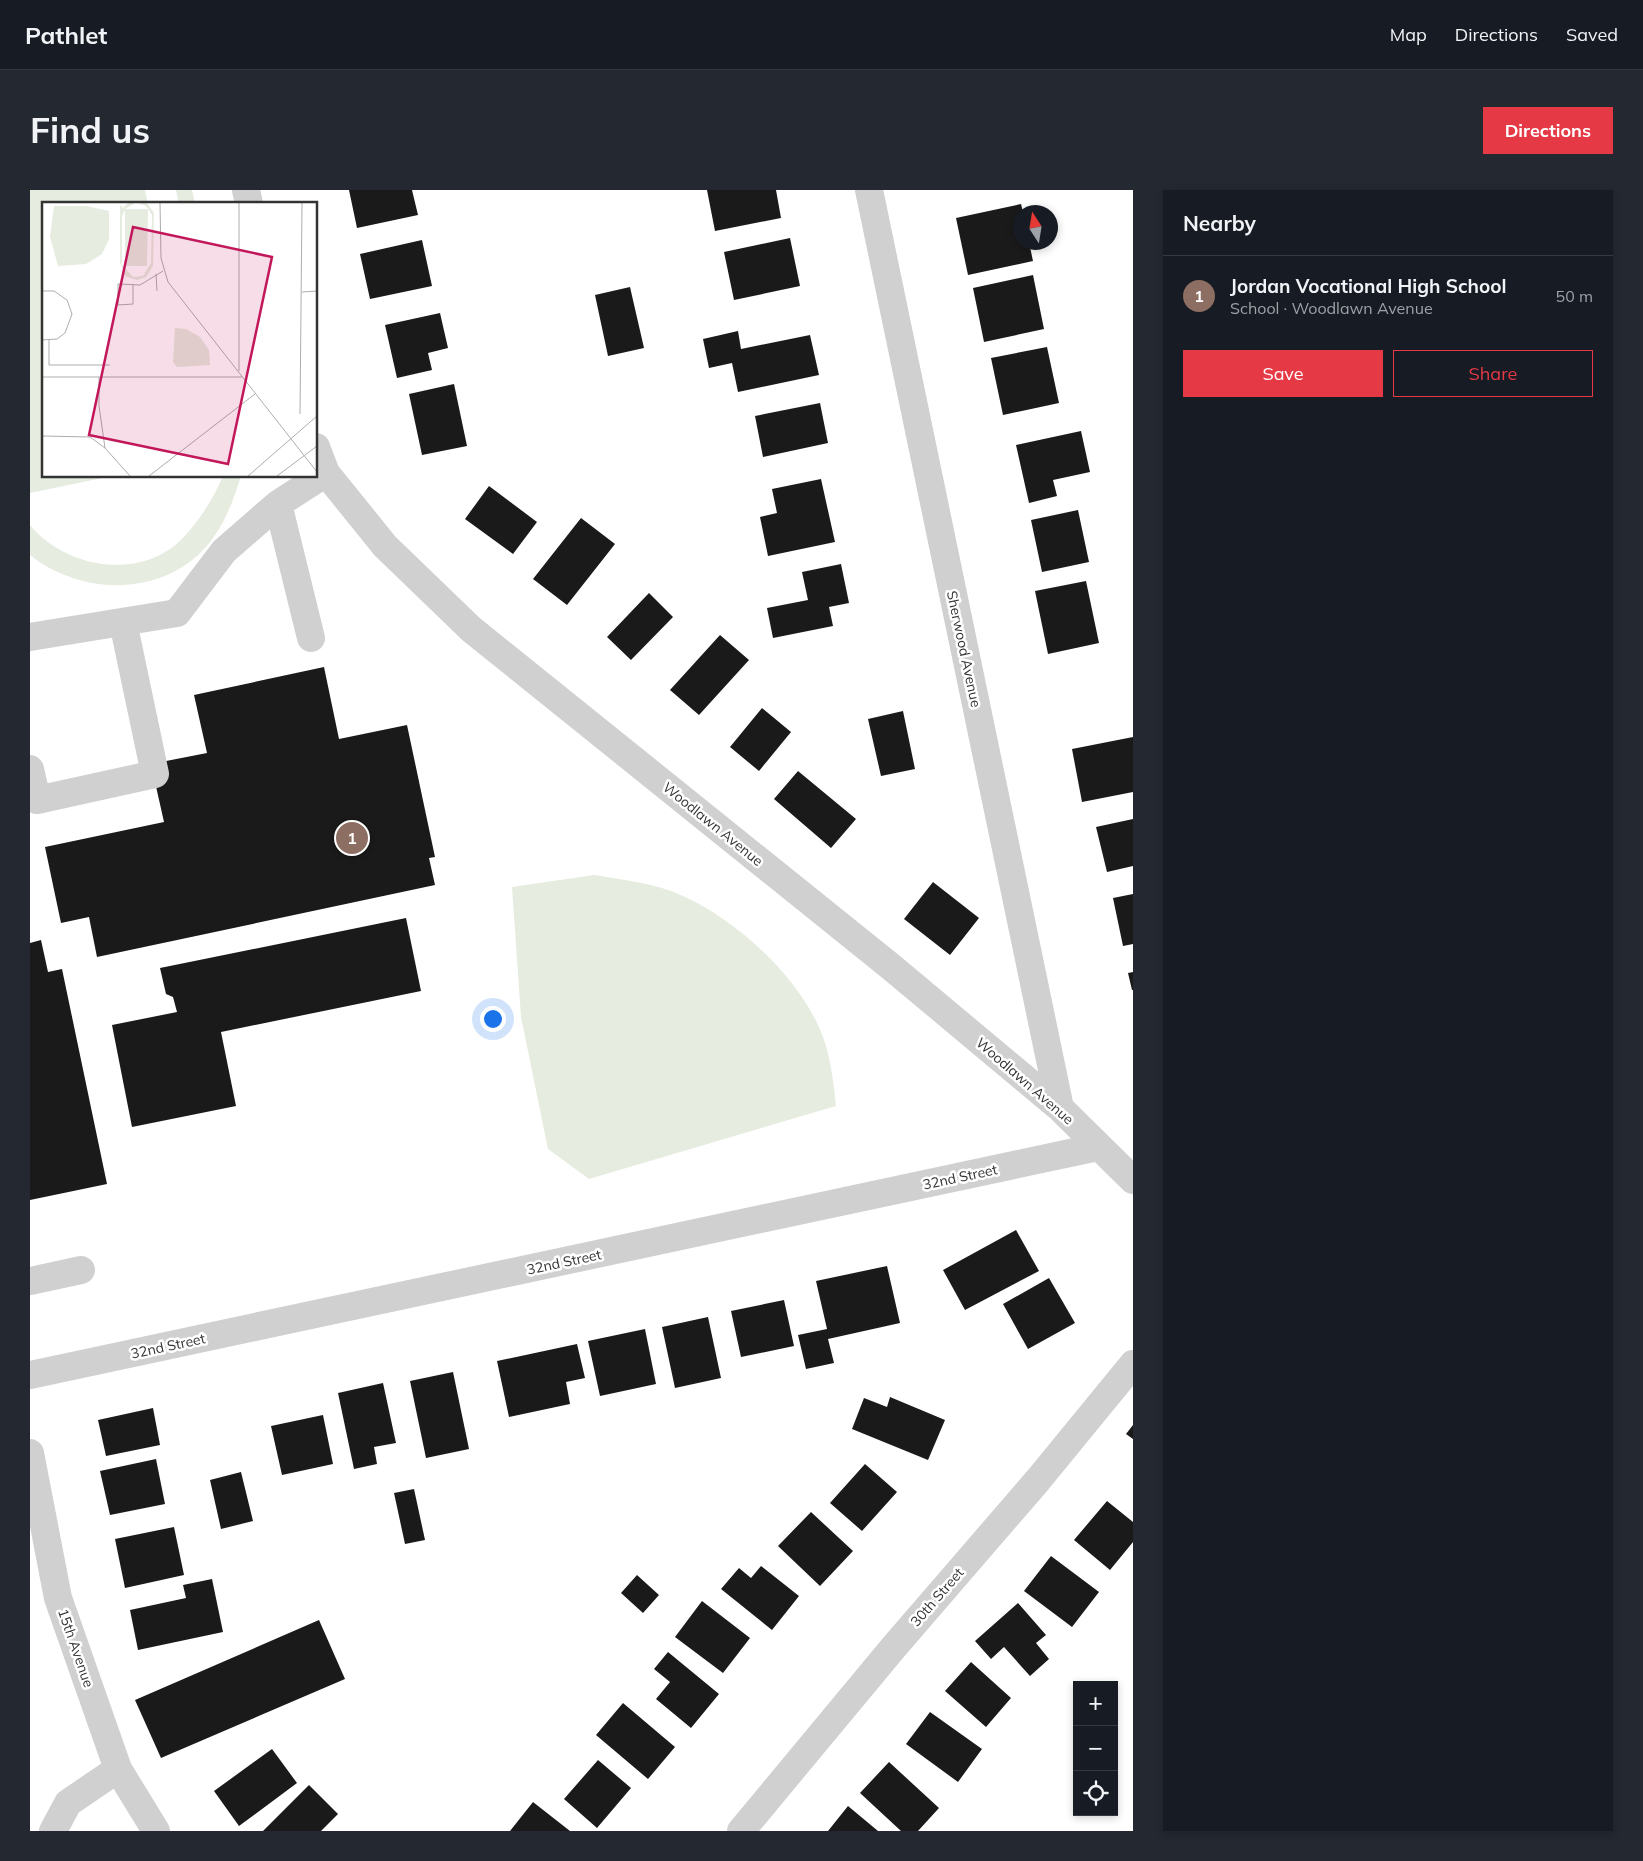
<!DOCTYPE html>
<html lang="en">
<head>
<meta charset="utf-8">
<style>
	:root { --surface:#171b24; --page:#242831; --text:#f1f3f6; --muted:#9ea1a6; --line:#363941; --accent:#e63946 }
	body { margin:0; font-family:Mulish,sans-serif; background:var(--page); color:var(--text) }
	.controls { position:absolute; right:15px; bottom:15px; display:grid; overflow:hidden; border-radius:0px; box-shadow:0 2px 8px #0003 }
	.controls button { width:45px; height:45px; display:grid; place-items:center; padding:0; border:0; border-bottom:1px solid var(--line); background:var(--surface); color:var(--text); font:25px sans-serif }
	.compass { position:absolute; left:983px; top:15px; width:45px; height:45px; border-radius:50%; background:var(--surface); box-shadow:0 2px 8px #0003; rotate:348deg }
	.you { position:absolute; left:462px; top:828px; width:18px; height:18px; margin:-12px; border:4px solid #fff; border-radius:50%; background:#1a73e8; box-shadow:0 0 0 8px #1a73e833 }
	.badge { display:grid; place-items:center; width:32px; height:32px; border-radius:50%; background:var(--accent); color:#fff; font-size:16px; font-weight:700 }
	.pin { position:absolute; translate:-50% -50%; border:2px solid #fff; box-shadow:0 1px 5px #0006 }
	.list { margin:0; padding:0; list-style:none }
	h2 { display:flex; justify-content:space-between; align-items:center; height:65px; margin:0; padding:0 20px; font-size:21px }
	h2 small { font-size:16px; font-weight:400; color:var(--muted) }
	.list li { display:grid; grid-template-columns:32px 1fr auto; gap:15px; align-items:center; box-sizing:border-box; height:80px; padding:0 20px; border-top:1px solid var(--line) }
	.list b { display:block; font-size:19px; white-space:nowrap }
	.list p { margin:0; font-size:16px; white-space:nowrap; color:var(--muted) }
	.list em { font-size:16px; font-style:normal; color:var(--muted) }
	.actions { display:flex; gap:10px; padding:15px 20px }
	.actions a { flex:1; padding:11px 0; border:1px solid var(--accent); border-radius:0px; text-align:center; font-size:18px; color:var(--accent) }
	.actions .main { background:var(--accent); color:#fff }
	.icon { flex:none; width:28px; height:28px; fill:none; stroke:currentColor; stroke-width:2; stroke-linecap:round; stroke-linejoin:round }
	.map { position:relative; flex:none; width:1103px; height:1641px; overflow:hidden; border-radius:0px }
	header { display:flex; align-items:center; gap:30px; box-sizing:border-box; height:70px; padding:0 25px; background:var(--surface); border-bottom:1px solid var(--line) }
	header strong { font-size:24px }
	nav { display:flex; gap:28px; margin-inline-start:auto; font-size:18px }
	.intro { display:flex; align-items:center; justify-content:space-between; box-sizing:border-box; height:120px; padding:0 30px }
	h1 { margin:0; font-size:35px }
	.button { padding:12px 22px; border-radius:0px; background:var(--accent); color:#fff; font-size:18px; font-weight:700 }
	main { display:flex; gap:30px; padding:0 30px }
	aside { flex:1; background:var(--surface); border-radius:0px; box-shadow:0 2px 8px #0003 }
	.map>svg:first-child { display:block }
	.green { fill:#e6ecdf }
	.building { fill:#1a1a1a }
	.lines { fill:none; stroke-linecap:round; stroke-linejoin:round }
	.minor { stroke:#d0d0d0; stroke-width:28 }
	.labels { text-anchor:middle; stroke-width:5; stroke-linejoin:round; paint-order:stroke }
	.street-label { font-size:14px; fill:#333; stroke:#fff }
	.inset-road { fill:none; stroke:#adadad; stroke-width:1 }
	.view { fill:#c2185b; fill-opacity:0.15; stroke:#c2185b; stroke-width:2.5 }
	.inset-edge { fill:none; stroke:#333; stroke-width:2.5 }
</style>
</head>
<body>
<header>
<strong>Pathlet</strong>
<nav><a>Map</a><a>Directions</a><a>Saved</a></nav>
</header>
<div class="intro"><h1>Find us</h1><a class="button">Directions</a></div>
<main>
<div class="map">
<svg width="1103" height="1641" viewBox="0 0 1103 1641">
	<rect width="100%" height="100%" fill="#fff"/>
	<path class="green" d="M 0,0 L 115,0 L 118,14 L 14,14 L 14,286 L 82,286 L 0,303 Z
		M 146,0 L 162,0 L 165,14 L 149,14 Z
		M 193,286 L 211,286 C 203,312 194,336 176,357 C 130,408 50,405 0,365 L 0,335 C 35,378 109,391 151,350 C 167,334 184,308 193,286 Z
		M 564,685 C 593,690 626,693 653,706 C 706,730 763,782 788,835 C 800,860 803,888 806,916 L 559,989 L 518,959 L 491,827 L 482,697 Z"/>
	<path class="building" d="M 319,0 L 382,0 L 388,25 L 327,38 Z
		M 677,0 L 746,0 L 751,28 L 685,41 Z
		M 991,14 L 993,22 L 991,22 L 991,52 L 999,52 L 1003,71 L 938,85 L 926,28 Z
		M 760,48 L 770,96 L 704,110 L 694,62 Z
		M 392,50 L 402,96 L 340,109 L 330,64 Z
		M 1003,85 L 1014,139 L 954,152 L 943,98 Z
		M 600,97 L 614,158 L 578,166 L 565,105 Z
		M 410,123 L 418,158 L 398,163 L 402,180 L 367,188 L 355,135 Z
		M 708,141 L 711,159 L 780,145 L 789,185 L 708,202 L 702,173 L 679,178 L 673,149 Z
		M 1017,157 L 1029,213 L 973,225 L 961,168 Z
		M 424,194 L 437,256 L 392,265 L 379,204 Z
		M 790,213 L 798,253 L 733,267 L 725,226 Z
		M 1051,241 L 1060,282 L 1023,290 L 1027,306 L 999,313 L 986,255 Z
		M 791,289 L 805,352 L 738,366 L 730,327 L 747,323 L 742,299 Z
		M 459,296 L 507,332 L 483,364 L 435,329 Z
		M 1048,320 L 1059,372 L 1012,382 L 1001,330 Z
		M 551,328 L 585,354 L 537,415 L 503,389 Z
		M 811,374 L 819,413 L 799,417 L 803,436 L 743,448 L 737,418 L 778,410 L 772,382 Z
		M 1056,391 L 1069,453 L 1018,464 L 1005,401 Z
		M 619,403 L 643,427 L 601,470 L 577,447 Z
		M 690,445 L 719,470 L 669,525 L 640,500 Z
		M 294,477 L 309,549 L 377,535 L 405,667 L 399,668 L 405,695 L 67,767 L 59,727 L 31,733 L 15,657 L 134,632 L 125,592 L 131,572 L 177,563 L 164,505 Z
		M 732,518 L 761,542 L 729,581 L 700,557 Z
		M 873,521 L 885,579 L 851,586 L 838,529 Z
		M 1103,547 L 1103,602 L 1052,612 L 1042,559 Z
		M 768,581 L 826,629 L 801,658 L 744,609 Z
		M 1103,629 L 1103,676 L 1077,682 L 1066,637 Z
		M 903,692 L 949,728 L 920,765 L 874,729 Z
		M 1103,704 L 1103,754 L 1093,756 L 1083,708 Z
		M 376,728 L 391,801 L 191,842 L 206,916 L 102,937 L 82,835 L 147,822 L 143,807 L 136,804 L 130,778 Z
		M 11,750 L 18,782 L 32,779 L 77,994 L 0,1010 L 0,753 Z
		M 1103,782 L 1103,800 L 1102,800 L 1098,783 Z
		M 986,1040 L 1009,1081 L 935,1120 L 913,1080 Z
		M 857,1076 L 870,1133 L 798,1149 L 804,1173 L 776,1179 L 768,1145 L 797,1139 L 786,1091 Z
		M 1019,1088 L 1045,1133 L 998,1159 L 973,1114 Z
		M 754,1110 L 764,1156 L 711,1167 L 701,1121 Z
		M 678,1127 L 691,1188 L 645,1198 L 632,1137 Z
		M 615,1139 L 626,1194 L 570,1206 L 558,1151 Z
		M 547,1154 L 555,1188 L 536,1192 L 540,1214 L 479,1227 L 467,1171 Z
		M 423,1182 L 439,1259 L 396,1268 L 380,1191 Z
		M 353,1193 L 366,1253 L 344,1257 L 347,1274 L 324,1279 L 308,1203 Z
		M 860,1207 L 915,1230 L 898,1270 L 822,1239 L 834,1208 L 857,1217 Z
		M 123,1218 L 130,1255 L 76,1266 L 68,1230 Z
		M 293,1225 L 303,1274 L 252,1285 L 241,1236 Z
		M 1103,1235 L 1103,1249 L 1096,1244 Z
		M 126,1269 L 135,1314 L 80,1325 L 70,1281 Z
		M 835,1274 L 867,1302 L 832,1341 L 800,1313 Z
		M 211,1282 L 223,1331 L 191,1339 L 180,1290 Z
		M 384,1299 L 395,1350 L 375,1354 L 364,1303 Z
		M 1077,1311 L 1103,1332 L 1103,1352 L 1080,1380 L 1044,1350 Z
		M 781,1322 L 823,1361 L 790,1396 L 748,1356 Z
		M 144,1337 L 154,1385 L 95,1398 L 85,1349 Z
		M 1021,1366 L 1069,1402 L 1042,1437 L 994,1401 Z
		M 731,1376 L 769,1406 L 742,1440 L 691,1399 L 709,1378 L 721,1388 Z
		M 607,1385 L 629,1405 L 613,1423 L 591,1403 Z
		M 182,1389 L 193,1442 L 108,1460 L 100,1420 L 156,1408 L 153,1395 Z
		M 672,1411 L 720,1448 L 693,1483 L 645,1447 Z
		M 988,1413 L 1016,1445 L 1006,1453 L 1019,1469 L 1000,1486 L 974,1457 L 961,1469 L 945,1451 Z
		M 289,1430 L 315,1489 L 131,1568 L 105,1510 Z
		M 638,1462 L 689,1504 L 661,1538 L 626,1509 L 640,1492 L 624,1479 Z
		M 941,1472 L 981,1508 L 956,1537 L 915,1501 Z
		M 593,1513 L 645,1557 L 618,1589 L 566,1545 Z
		M 900,1522 L 952,1559 L 928,1592 L 876,1554 Z
		M 242,1559 L 267,1593 L 209,1636 L 184,1601 Z
		M 568,1570 L 601,1598 L 567,1638 L 534,1609 Z
		M 859,1572 L 909,1618 L 888,1641 L 871,1641 L 830,1603 Z
		M 279,1595 L 308,1624 L 291,1641 L 233,1641 Z
		M 503,1612 L 540,1641 L 480,1641 Z
		M 818,1616 L 848,1641 L 798,1641 Z"/>
	<g class="lines">
		<path class="minor" d="M 216,0 L 219,14
			M 839,0 L 1030,918
			M 286,257 L 296,283 L 355,356 L 441,439 L 860,776 L 1030,918 L 1103,990
			M 248,314 L 281,448
			M 0,447 L 147,423 L 194,361 L 248,314 L 296,283
			M 0,579 L 7,610 L 125,584 L 93,432
			M 0,1091 L 51,1080
			M 0,1185 L 1068,957
			M 0,1263 L 28,1408 L 88,1579 L 126,1641
			M 23,1641 L 38,1613 L 88,1579
			M 711,1641 L 863,1458 L 1008,1290 L 1103,1174"/>
	</g>
	<g class="labels">
		<g class="street-label">
			<text transform="translate(934 459) rotate(78)" y="5">Sherwood Avenue</text>
			<text transform="translate(683 634) rotate(39)" y="5">Woodlawn Avenue</text>
			<text transform="translate(995 891) rotate(41)" y="5">Woodlawn Avenue</text>
			<text transform="translate(930 987) rotate(-12)" y="5">32nd Street</text>
			<text transform="translate(534 1072) rotate(-12)" y="5">32nd Street</text>
			<text transform="translate(138 1156) rotate(-12)" y="5">32nd Street</text>
			<text transform="translate(907 1407) rotate(-49)" y="5">30th Street</text>
			<text transform="translate(46 1458) rotate(71)" y="5">15th Avenue</text>
		</g>
	</g>
	<g transform="translate(12 12)">
		<rect width="275" height="275" fill="#fff"/>
		<path d="M 86,1 L 93,1 L 83,7 L 106,7 L 105,64 L 83,64 L 83,8 L 80,14 L 80,63 L 91,75 L 101,74 L 109,61 L 110,13 L 104,4 L 96,1 L 105,1 L 112,11 L 111,64 L 104,75 L 95,78 L 83,74 L 78,61 L 78,3 L 81,6 ZM 12,4 L 45,4 L 67,9 L 67,37 L 60,52 L 44,62 L 16,64 L 8,35 ZM 133,126 L 144,127 L 158,135 L 167,148 L 168,163 L 135,165 L 131,160 Z" fill="#e6ecdf"/>
		<path class="inset-road" d="M 118,1 L 119,56 L 126,80 L 275,270M 114,72 L 115,89M 91,82 L 91,102 L 76,103 L 76,82 L 98,83 L 121,69M 0,89 L 12,89 L 25,98 L 30,112 L 23,131 L 15,137 L 0,138M 260,90 L 275,89M 7,138 L 7,163 L 68,163M 197,169 L 197,1M 0,175 L 200,175M 57,175 L 57,204 L 63,246M 258,212 L 260,1M 0,234 L 48,235 L 63,246 L 88,274M 107,274 L 213,192M 206,274 L 275,214M 235,274 L 275,244"/>
		<path class="view" d="M 91,25 L 230,55 L 186,262 L 47,233 Z"/>
		<rect width="275" height="275" class="inset-edge"/>
	</g>
</svg>
<div class="controls">
<button>+</button>
<button>−</button>
<button><svg class="icon" aria-label="locate" viewBox="0 0 24 24"><circle cx="12" cy="12" r="6"/><path d="M12 2v4M12 18v4M2 12h4M18 12h4"/></svg></button>
</div>
<svg class="compass" viewBox="-18 -18 36 36"><path d="M0-13l5 13h-10z" fill="#e53935"/><path d="M0 13l5-13h-10z" fill="#9ea1a6"/></svg>
<div class="you"></div>
<div class="pin badge" style="left:322px;top:648px;background:#8d6e63">1</div>
</div>
<aside>
<h2>Nearby<small></small></h2>
<ul class="list">
<li><span class="badge" style="background:#8d6e63">1</span><div><b>Jordan Vocational High School</b><p>School · Woodlawn Avenue</p></div><em>50 m</em></li>
</ul>
<div class="actions"><a class="main">Save</a><a>Share</a></div>
</aside>
</main>
</body>
</html>
